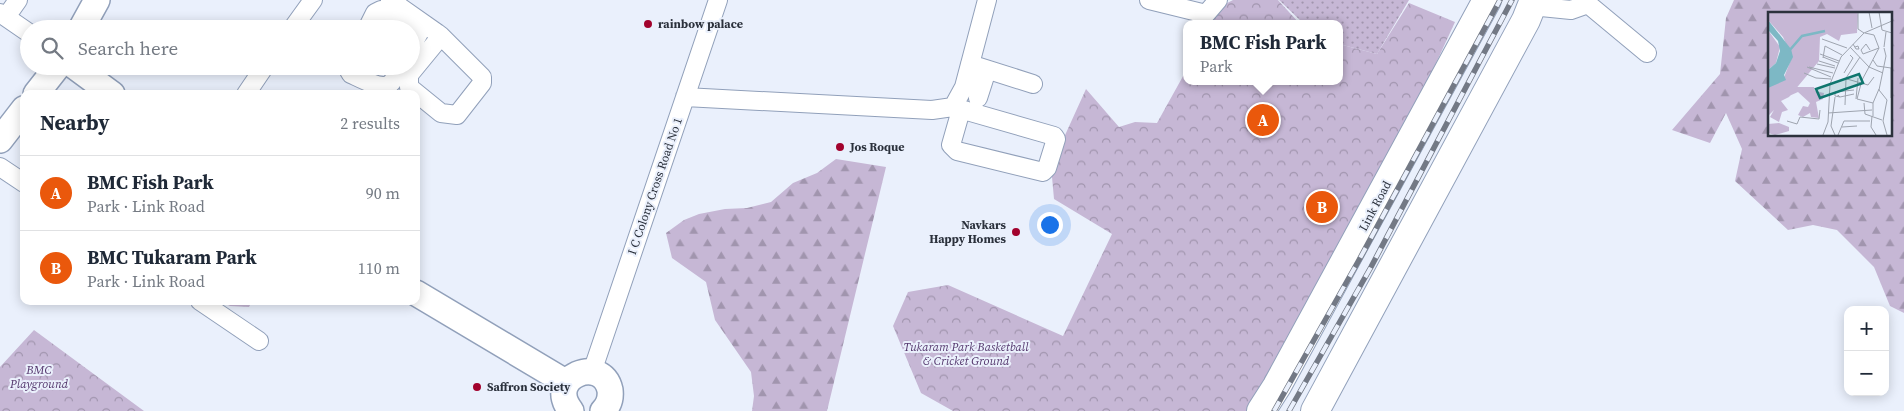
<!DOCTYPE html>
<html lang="en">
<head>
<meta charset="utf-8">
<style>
	:root { --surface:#fff; --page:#f2f2f3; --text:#1f2937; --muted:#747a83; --line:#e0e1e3; --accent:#ea580c }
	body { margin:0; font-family:"Source Serif 4",serif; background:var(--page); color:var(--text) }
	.controls { position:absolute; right:15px; bottom:15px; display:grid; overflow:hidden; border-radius:10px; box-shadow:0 2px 12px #0003 }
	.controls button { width:45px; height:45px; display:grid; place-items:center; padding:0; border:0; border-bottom:1px solid var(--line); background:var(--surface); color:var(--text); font:25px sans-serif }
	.you { position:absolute; left:1049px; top:224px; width:18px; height:18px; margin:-12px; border:4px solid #fff; border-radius:50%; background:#1a73e8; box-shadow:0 0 0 8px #1a73e833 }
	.badge { display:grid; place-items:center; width:32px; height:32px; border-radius:50%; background:var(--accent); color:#fff; font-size:16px; font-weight:700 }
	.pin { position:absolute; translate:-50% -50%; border:2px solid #fff; box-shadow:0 1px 5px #0006 }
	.popup { position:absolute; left:1183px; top:20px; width:160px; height:65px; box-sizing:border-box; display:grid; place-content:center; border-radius:10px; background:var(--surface); filter:drop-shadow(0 1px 4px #0005); font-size:16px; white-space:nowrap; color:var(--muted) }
	.popup b { font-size:19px; color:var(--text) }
	.popup::after { content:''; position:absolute; left:50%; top:100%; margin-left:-10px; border:10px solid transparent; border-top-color:var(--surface) }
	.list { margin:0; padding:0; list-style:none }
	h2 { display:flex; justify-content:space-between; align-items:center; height:65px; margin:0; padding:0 20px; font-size:21px }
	h2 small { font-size:16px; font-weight:400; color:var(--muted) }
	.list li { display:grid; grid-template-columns:32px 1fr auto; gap:15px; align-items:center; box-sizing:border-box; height:75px; padding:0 20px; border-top:1px solid var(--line) }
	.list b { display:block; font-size:19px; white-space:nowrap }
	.list p { margin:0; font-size:16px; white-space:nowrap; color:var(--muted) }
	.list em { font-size:16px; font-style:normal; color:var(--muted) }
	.icon { flex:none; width:28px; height:28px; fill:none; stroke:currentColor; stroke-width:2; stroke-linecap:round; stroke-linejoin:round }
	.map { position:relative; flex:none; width:1904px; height:411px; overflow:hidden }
	.search { position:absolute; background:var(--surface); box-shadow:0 2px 12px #0003; left:20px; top:20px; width:400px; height:55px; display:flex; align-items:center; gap:12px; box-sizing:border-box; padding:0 18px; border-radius:28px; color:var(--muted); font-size:19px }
	.panel { position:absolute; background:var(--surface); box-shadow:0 2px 12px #0003; left:20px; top:90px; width:400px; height:215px; border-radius:10px }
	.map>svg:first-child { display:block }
	.grass { fill:url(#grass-dots) }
	.forest { fill:url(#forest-firs); fill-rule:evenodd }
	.park { fill:url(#park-crowns) }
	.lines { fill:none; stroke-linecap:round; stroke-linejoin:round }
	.street-casing { stroke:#91a0ba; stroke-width:20 }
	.secondary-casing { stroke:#91a0ba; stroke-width:28 }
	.primary-casing { stroke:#91a0ba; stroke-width:30 }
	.street { stroke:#fff; stroke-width:18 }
	.secondary { stroke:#fff; stroke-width:25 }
	.primary { stroke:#fff; stroke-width:28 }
	.rail-casing { stroke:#737985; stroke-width:5.5 }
	.rail { stroke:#eaf0fc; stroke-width:4; stroke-dasharray:11; stroke-linecap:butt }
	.poi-dot { fill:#a2022d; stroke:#eaf0fc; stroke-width:2 }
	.labels { text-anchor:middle; stroke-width:4; stroke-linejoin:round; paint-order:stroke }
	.poi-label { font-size:12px; font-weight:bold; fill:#2b313c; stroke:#eaf0fc; text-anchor:start }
	.street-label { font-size:12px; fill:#2b313c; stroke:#eaf0fc }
	.park-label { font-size:12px; font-style:italic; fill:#54376d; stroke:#eaf0fc }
	.inset-river { fill:none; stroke:#7db8c5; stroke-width:2.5 }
	.inset-road { fill:none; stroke:#9ea4af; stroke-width:1 }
	.view { fill:#0f766e; fill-opacity:0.15; stroke:#0f766e; stroke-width:2.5 }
	.inset-edge { fill:none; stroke:#2b313c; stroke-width:2.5 }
</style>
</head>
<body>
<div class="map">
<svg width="1904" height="411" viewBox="0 0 1904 411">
	<defs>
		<pattern id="grass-dots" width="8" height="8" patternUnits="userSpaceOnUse" patternTransform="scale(1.25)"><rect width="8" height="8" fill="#c6b7d5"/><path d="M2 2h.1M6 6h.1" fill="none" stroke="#a195ae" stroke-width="1.8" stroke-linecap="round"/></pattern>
		<pattern id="forest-firs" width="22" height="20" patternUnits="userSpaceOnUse" patternTransform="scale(1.25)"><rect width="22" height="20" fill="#c6b7d5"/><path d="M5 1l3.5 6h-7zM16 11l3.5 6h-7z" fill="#a195ae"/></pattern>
		<pattern id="park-crowns" width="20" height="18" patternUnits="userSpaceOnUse" patternTransform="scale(1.25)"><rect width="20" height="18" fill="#c6b7d5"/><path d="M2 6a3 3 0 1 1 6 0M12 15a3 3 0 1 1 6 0" fill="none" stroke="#a195ae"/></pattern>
	</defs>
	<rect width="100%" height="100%" fill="#eaf0fc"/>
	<path class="grass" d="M 1279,0 L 1409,0 L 1377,54 L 1339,44 L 1339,24 L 1304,24 Z"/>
	<path class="forest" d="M 1734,0 L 1904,0 L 1904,313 L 1890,306 L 1874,267 L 1837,230 L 1813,225 L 1788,230 L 1735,181 L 1742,149 L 1726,113 L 1710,143 L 1672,130 L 1720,74 L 1726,18 ZM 1769,14 L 1890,14 L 1890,135 L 1769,135 Z
		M 836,159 L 886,167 L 827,411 L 752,411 L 754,396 L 751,372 L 715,320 L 706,282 L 672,258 L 666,233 L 684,220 L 699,214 L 725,209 L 747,208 L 771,202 L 793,183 L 817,173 Z"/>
	<path class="park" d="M 1233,0 L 1278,0 L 1300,24 L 1203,24 L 1206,14 Z
		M 1409,3 L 1455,22 L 1374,198 L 1247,411 L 953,411 L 921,393 L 893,326 L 908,292 L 948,285 L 1063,336 L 1112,234 L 1054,199 L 1051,166 L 1086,89 L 1119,127 L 1135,122 L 1157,123 L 1187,69 L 1187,81 L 1339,81 L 1339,44 L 1377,54 Z
		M 220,301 L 252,301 L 249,307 L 230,306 Z
		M 34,330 L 144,411 L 0,411 L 0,367 Z"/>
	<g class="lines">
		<defs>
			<path id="street" d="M 390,0 L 437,33 L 441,36 L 482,77 L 482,83 L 457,115 L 441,113 L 409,87 L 409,75 L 441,36
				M 1149,0 L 1206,14 L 1218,0
				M 1531,6 L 1571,10 L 1588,4 L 1647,53
				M 0,13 L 29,33
				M 6,17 L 18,0
				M 292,29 L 313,0
				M 367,29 L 375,13 L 381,10 L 410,27
				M 411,47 L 424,24
				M 970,64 L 1033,84
				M 349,66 L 348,69 L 351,74 C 360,78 381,90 390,84 C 395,80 397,72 400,66
				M 246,94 L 265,66
				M 685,97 L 932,110 L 953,107 L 964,87 L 987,0
				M 978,98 L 987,70
				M 953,107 L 1054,136 L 1056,139 L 1047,168 L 1043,172 L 957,151 L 951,145 L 961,110
				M 0,167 L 24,183
				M 200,301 L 259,341
				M 592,372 L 718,0"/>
			<path id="secondary" d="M 81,29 L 97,0
				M 74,66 L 112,94
				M 36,94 L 58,66
				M 0,140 L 24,109
				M 416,293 L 567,383
				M 571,411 C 544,377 602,354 610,390 C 611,398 609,405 603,411"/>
			<path id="primary" d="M 1261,411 L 1277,386 L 1487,0
				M 1315,411 L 1526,20 L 1534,0"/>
		</defs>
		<use href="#street" class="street-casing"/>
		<use href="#secondary" class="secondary-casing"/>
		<use href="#primary" class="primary-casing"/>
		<use href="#street" class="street"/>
		<use href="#secondary" class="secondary"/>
		<use href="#primary" class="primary"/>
		<defs>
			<path id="rail" d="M 1274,411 L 1359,260 L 1500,0
				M 1289,411 L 1371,267 L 1512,0"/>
		</defs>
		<use href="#rail" class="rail-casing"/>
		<use href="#rail" class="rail"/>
	</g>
	<g class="poi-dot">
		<circle cx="648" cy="24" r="5"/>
		<circle cx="840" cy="147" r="5"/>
		<circle cx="1016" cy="232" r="5"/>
		<circle cx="477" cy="387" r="5"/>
	</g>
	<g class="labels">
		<g class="poi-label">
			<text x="658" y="28">rainbow palace</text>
			<text x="850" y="151">Jos Roque</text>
			<text x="1006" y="229" text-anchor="end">Navkars<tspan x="1006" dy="14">Happy Homes</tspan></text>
			<text x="487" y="391">Saffron Society</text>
		</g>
		<g class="street-label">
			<text transform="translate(655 186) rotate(-71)" y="4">I C Colony Cross Road No 1</text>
			<text transform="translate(1375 206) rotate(-62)" y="4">Link Road</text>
		</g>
		<g class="park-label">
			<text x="966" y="351">Tukaram Park Basketball<tspan x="966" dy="14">&amp; Cricket Ground</tspan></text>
			<text x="39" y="374">BMC<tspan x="39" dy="14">Playground</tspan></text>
		</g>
	</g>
	<g transform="translate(1768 12)">
		<rect width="124" height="124" fill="#eaf0fc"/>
		<path d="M 21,75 L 46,75 L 47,79 L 56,81 L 55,87 L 48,90 L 51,106 L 43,105 L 42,101 L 35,105 L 30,103 L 35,94 L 40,95 L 42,91 L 30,80 L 21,84 ZM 11,111 L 21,115 L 21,119 L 7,123 L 0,121 L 0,112 Z" fill="#c6b7d5"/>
		<path d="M 0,0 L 89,0 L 90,3 L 89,21 L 73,23 L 71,29 L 59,22 L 52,25 L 51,49 L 21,85 L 13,89 L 20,98 L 14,100 L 11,110 L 2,105 L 6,98 L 0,104 L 0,75 L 15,68 L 24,45 L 15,25 L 0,8 ZM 0,18 L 12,35 L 8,51 L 0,58 Z" fill="#c6b7d5"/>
		<path d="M 0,8 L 23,37 L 25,45 L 16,63 L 18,68 L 0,76 L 0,58 L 8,51 L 12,39 L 10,29 L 0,18 Z" fill="#7db8c5"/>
		<path class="inset-river" d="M 21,39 L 34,24 L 57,19"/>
		<path class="inset-road" d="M 90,0 L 90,17 L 96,21M 101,0 L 104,16M 111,0 L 114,18 L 124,21M 97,21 L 106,23 L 111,36M 54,27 L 79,36M 85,32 L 88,37 L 91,37 L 90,34 L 87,35M 82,35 L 101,55 L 94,68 L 89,87M 116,35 L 118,20M 116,36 L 118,44 L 111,78 L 119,88 L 115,109 L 119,123M 102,38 L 98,32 L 93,38 L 95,42 L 111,36 L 101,55 L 115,61M 52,42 L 71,49M 55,45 L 70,51M 55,46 L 57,34 L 74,43M 105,48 L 109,54 L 123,56M 51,49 L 67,54M 49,52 L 67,56M 39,55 L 63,65M 41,55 L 65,61M 123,56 L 123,86M 36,61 L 48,66 L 63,67M 76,61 L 85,46 L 82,43M 78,66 L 92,45M 79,67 L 100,73 L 106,65M 70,85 L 70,83 L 72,85 L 86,82M 72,85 L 67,84 L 67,80 L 86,78M 88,87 L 90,66M 89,87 L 105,91M 96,91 L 97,102 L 114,108M 77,93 L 78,67M 60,101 L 104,98M 104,104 L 103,115 L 108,123M 105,104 L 105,91 L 111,77M 19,109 L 29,112 L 32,105 L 51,107 L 52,98M 74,115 L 89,114M 55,123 L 60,110 L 62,72 L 73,45 L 96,21 L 124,9M 67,123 L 63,114 L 67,85M 70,123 L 76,109 L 102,109"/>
		<path class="view" d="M 91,62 L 95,71 L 52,86 L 48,77 Z"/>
		<rect width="124" height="124" class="inset-edge"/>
	</g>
</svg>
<div class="controls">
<button>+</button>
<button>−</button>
</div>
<div class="you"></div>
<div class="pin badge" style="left:1263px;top:120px">A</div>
<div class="popup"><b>BMC Fish Park</b>Park</div>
<div class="pin badge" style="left:1322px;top:207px">B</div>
<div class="search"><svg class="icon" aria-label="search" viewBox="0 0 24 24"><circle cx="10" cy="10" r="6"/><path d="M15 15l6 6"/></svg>Search here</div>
<section class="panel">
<h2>Nearby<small>2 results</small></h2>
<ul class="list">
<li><span class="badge">A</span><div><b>BMC Fish Park</b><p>Park · Link Road</p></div><em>90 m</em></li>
<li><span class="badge">B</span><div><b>BMC Tukaram Park</b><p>Park · Link Road</p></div><em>110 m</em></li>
</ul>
</section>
</div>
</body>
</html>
